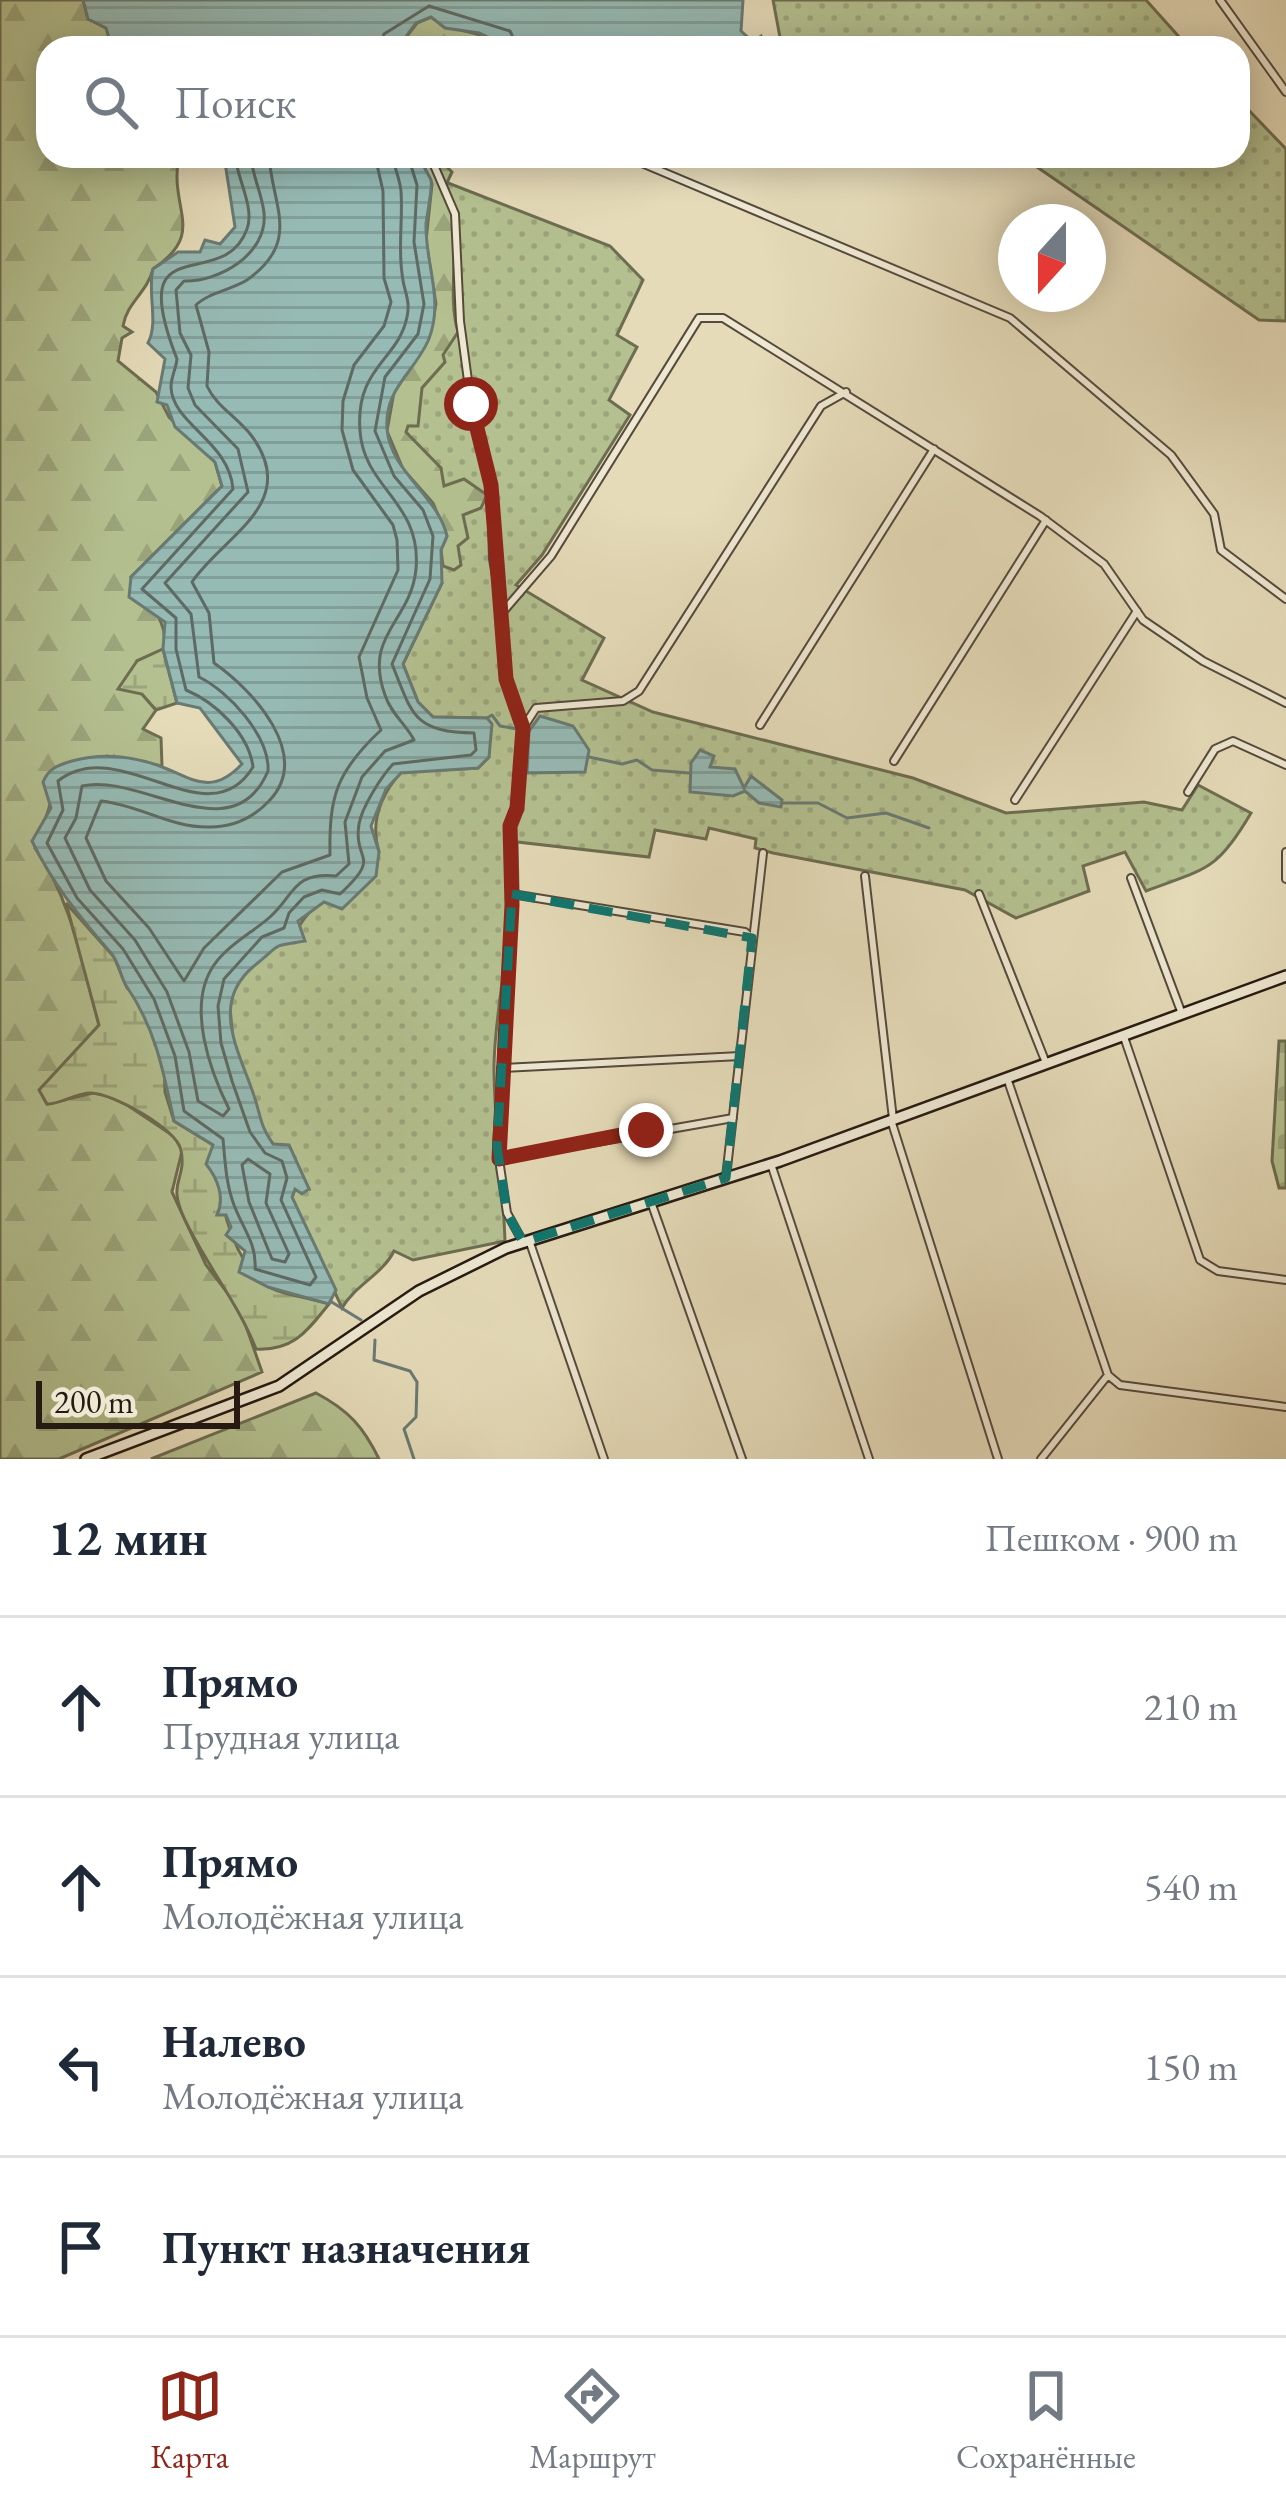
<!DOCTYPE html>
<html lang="ru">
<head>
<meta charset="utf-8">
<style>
	:root { --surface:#fff; --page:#f2f2f3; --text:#1f2937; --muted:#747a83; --line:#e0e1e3; --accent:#8f2418 }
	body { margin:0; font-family:"EB Garamond",serif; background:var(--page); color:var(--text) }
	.compass { position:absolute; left:998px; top:204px; width:108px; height:108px; border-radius:50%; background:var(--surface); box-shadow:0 6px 30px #0003; rotate:201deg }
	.scale { position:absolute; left:36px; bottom:30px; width:204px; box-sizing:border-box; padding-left:12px; border:6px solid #261a12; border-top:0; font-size:33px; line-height:42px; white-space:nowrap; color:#261a12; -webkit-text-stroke:9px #eee8d2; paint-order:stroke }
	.stop { position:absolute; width:36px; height:36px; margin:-27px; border:9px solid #8f2418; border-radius:50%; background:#fff }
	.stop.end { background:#8f2418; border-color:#fff; box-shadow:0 3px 12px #0008 }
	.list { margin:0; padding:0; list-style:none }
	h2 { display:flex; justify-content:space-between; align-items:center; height:156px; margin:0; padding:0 48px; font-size:51px }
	h2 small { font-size:39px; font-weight:400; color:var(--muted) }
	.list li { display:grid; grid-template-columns:78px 1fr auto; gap:36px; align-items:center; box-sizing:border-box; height:180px; padding:0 48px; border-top:3px solid var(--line) }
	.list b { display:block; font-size:45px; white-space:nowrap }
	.list p { margin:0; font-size:39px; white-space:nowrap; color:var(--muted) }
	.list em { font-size:39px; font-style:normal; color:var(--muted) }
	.icon { flex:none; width:66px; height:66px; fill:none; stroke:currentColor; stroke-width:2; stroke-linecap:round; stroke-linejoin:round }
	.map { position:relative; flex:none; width:1286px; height:1459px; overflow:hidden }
	.search { position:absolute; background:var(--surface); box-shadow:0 6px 30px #0003; left:36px; right:36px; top:36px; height:132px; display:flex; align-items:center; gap:30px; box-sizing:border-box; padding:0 42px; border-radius:36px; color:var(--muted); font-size:45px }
	.sheet { height:876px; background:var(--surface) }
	nav { display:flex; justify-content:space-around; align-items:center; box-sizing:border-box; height:168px; border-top:3px solid var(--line); background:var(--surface); font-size:33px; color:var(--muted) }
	nav a { display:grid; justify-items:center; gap:6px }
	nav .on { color:var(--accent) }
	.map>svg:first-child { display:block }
	.grass { fill:url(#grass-dots); stroke:#6d6d51; stroke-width:3 }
	.forest { fill:url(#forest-firs); stroke:#6d6d51; stroke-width:3 }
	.wetland { fill:url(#wetland-marsh); stroke:#6d6d51; stroke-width:3 }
	.cemetery { fill:url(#cemetery-stones); stroke:#6d6d51; stroke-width:3 }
	.water { fill:url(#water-rules); stroke:#697a73; stroke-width:3 }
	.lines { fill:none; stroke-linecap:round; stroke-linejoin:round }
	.shore { stroke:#5e6a63; stroke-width:3 }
	.stream { stroke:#697a73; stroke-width:3 }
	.street-casing { stroke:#564a3c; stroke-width:10 }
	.secondary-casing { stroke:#261a12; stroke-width:14 }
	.street { stroke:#eee8d2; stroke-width:6 }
	.secondary { stroke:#eee8d2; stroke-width:9 }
	.route { stroke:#8f2418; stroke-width:15 }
	.marked { fill:none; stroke:#0f766e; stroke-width:9; stroke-dasharray:24 15; stroke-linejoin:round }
</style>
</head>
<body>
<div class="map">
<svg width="1286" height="1459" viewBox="0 0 1286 1459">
	<defs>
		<pattern id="grass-dots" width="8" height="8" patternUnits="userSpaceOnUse" patternTransform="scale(3)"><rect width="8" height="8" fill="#b4c090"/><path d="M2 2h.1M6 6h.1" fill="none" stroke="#9ba47b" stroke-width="1.8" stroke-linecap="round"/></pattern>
		<pattern id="forest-firs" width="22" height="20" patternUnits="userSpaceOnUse" patternTransform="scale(3)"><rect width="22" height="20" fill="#b4c090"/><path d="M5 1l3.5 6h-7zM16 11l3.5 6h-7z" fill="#9ba47b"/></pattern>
		<pattern id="wetland-marsh" width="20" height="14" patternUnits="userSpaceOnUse" patternTransform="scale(3)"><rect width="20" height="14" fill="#b4c090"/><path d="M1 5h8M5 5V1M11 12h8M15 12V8" fill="none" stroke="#9ba47b"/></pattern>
		<pattern id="cemetery-stones" width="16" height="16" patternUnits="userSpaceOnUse" patternTransform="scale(3)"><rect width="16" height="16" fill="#b4c090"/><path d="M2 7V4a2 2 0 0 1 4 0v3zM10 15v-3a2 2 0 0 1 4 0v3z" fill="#9ba47b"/></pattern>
		<pattern id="water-rules" width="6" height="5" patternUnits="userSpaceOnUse" patternTransform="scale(3)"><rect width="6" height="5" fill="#96bab4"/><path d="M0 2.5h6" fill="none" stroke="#819f9a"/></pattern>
	</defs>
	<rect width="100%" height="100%" fill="#e5dbb9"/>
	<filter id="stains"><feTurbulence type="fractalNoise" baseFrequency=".00167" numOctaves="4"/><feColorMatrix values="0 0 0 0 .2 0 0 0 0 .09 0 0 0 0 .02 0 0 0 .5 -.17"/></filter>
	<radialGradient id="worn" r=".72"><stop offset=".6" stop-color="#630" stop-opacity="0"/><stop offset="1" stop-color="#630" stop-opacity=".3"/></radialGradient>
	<path class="grass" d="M 773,0 L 1146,0 L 1189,48 L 782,48 Z
		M 1238,99 L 1286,149 L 1286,321 L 1259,320 L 1021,156 L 1238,156 Z
		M 425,174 L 610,246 L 643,280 L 617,335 L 637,347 L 609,400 L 630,415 L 542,555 L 516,585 L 604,638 L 582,680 L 653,712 L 913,778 L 1006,813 L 1144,802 L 1182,810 L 1198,785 L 1251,813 C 1217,871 1207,868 1146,891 L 1125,852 L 1083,866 L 1089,891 L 1016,918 L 965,890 L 773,853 L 755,848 L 756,839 L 709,828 L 706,839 L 655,830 L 649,857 L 517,842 L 518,890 L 509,891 C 511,951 495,1006 494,1066 C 494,1125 503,1182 505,1241 L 413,1260 L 394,1251 C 383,1274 355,1285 342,1308 L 292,1198 L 295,1189 L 309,1189 L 289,1146 L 273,1144 L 260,1125 L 233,1042 L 230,1007 L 236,980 L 270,946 L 294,939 C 301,908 353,875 379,852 C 370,823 380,796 401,772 L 478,768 L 489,757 L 486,718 L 433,717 L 418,702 L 403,664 L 442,583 L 394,451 Z"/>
	<path class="forest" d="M 0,0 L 83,0 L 88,19 L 106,28 L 121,48 L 48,48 L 48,156 L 179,156 C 168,210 208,232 153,269 C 147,293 127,302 123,326 L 132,332 L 122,338 L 118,361 L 156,392 L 169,417 L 215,462 L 222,486 L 131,577 C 145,603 171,620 163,649 L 137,661 L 142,694 L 156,710 L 143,729 L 161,738 L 162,766 L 107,756 L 51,796 C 51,814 38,829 35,848 C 71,898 82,964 99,1025 L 40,1091 L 47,1104 L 93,1093 L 115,1097 L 175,1137 L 182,1151 L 172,1192 L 206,1265 L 240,1309 L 262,1372 L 59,1459 L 0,1459 Z
		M 431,17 C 453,34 489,31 511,48 L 388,48 L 395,41 L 401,44 L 417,23 Z
		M 419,156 L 436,156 L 452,172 L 445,187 C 465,233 445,289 458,332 L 443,355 L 445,362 L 422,388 L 418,426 L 408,426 L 406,432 L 441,468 L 444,486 L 464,479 L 487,495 L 481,508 L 463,515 L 468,538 L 458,546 L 461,565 L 454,570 L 443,566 L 441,550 L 447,536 L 433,503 L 403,469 L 387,431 L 396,381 L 429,338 L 436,304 L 426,241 L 432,184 Z
		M 316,1393 C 348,1410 363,1426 379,1459 L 151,1459 Z"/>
	<path class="wetland" d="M 163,649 L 177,703 L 156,710 L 142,694 L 118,689 L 137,661 Z
		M 66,903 L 114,957 L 127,988 L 144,1005 L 164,1060 L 165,1092 L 174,1121 L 213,1145 C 219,1191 227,1254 265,1284 C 278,1295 312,1298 329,1304 C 307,1331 294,1351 256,1349 C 238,1303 207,1266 185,1220 C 166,1180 187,1182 181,1150 C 177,1129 112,1093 91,1093 C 75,1093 62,1104 47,1104 L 39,1090 L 99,1025 Z"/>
	<path class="cemetery" d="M 1279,1041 L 1286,1041 L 1286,1188 L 1279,1188 L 1272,1161 Z"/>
	<path class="water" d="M 83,0 L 743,0 L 741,31 L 753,42 L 761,36 L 766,48 L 559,43 L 511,48 L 479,33 L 445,28 L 431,17 L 416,23 L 400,45 L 395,41 L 388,48 L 121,48 L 111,45 L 106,28 L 88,19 Z
		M 224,156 L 419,156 C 422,165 428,173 431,180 C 433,187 427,213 426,224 C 425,265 445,301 428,341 C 413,374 384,389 387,429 C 390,471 438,496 447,536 L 441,550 L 442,583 L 403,664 L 418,702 L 433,717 L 487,718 L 492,724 L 489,757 L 478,768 L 401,773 L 386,789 L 371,826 L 379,852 L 376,876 L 342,909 L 324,902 L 298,921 L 305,941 C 269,947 284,942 254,966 C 207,1005 242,1055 256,1102 C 261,1119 262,1129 273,1144 L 289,1145 L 309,1189 L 302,1194 L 295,1189 L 292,1197 L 336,1290 L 329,1304 L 268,1287 L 239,1272 L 245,1251 L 226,1235 L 231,1227 L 226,1215 L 217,1215 C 225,1198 218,1179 206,1164 L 213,1145 L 174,1121 C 163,1069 155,1028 127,987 C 120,977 120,963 111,953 C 81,919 52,883 32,841 L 51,808 L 43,782 C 49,768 58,765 72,761 C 100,753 130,756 157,765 C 191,777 210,798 242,764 L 200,708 L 177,703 L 163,649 L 165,622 L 129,597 L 131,577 L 222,486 L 215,462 L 175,427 L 167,405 L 157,402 L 165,359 L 148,343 C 159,322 147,293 153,269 L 178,252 L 200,252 L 205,240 L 220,244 L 235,227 Z
		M 540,716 L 573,726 L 589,750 L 585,772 L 527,773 L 529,731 Z
		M 700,750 L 714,756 L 710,767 L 735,769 L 744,788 L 751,776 L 782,800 L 781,807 L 759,803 L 745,791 L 733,796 L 690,792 L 691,763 Z"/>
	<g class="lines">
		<path class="shore" d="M 380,48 L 384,34 L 429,6 L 510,31 L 518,48
			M 235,156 C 237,178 255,208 247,229 C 223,296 123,222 177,359 C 176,369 171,377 171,387 C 172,424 229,441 233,489 L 142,589 L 176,618 L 176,649 L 186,690 C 215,702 249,734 253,767 C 208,841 121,732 58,781 L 63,810 L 47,843 L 77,898 L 123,949 L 154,999 L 175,1056 L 184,1111 L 223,1139 C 225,1161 226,1184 234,1205 C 243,1229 257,1244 255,1269 L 310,1285 L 316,1277 L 281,1200 L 287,1178 L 282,1161 L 265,1153 L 250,1132 L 232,1081 L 221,1043 L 218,1006 L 224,979 L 262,937 L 284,928 L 289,913 L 304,897 L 322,890 L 340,894 C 383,854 353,863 359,824 C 362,807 381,777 393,764 L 471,755 L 476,750 L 474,733 C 412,732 412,713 392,664 L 430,579 L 433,536 L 423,510 L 394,476 L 375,431 L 385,377 L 418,334 L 424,304 L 414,242 L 417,185 L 408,156
			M 251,156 C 252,176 262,193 264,213 C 268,254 219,282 184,281 L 176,290 L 180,333 L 191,355 L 188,388 L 195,405 L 238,449 L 248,492 L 165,583 L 191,614 L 199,677 C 228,691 270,736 268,771 C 233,854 140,772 82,786 L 76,818 L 65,838 L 90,890 L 135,940 L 167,992 L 189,1052 L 198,1101 L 223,1116 L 229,1109 C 210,1071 186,1005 214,965 C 228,945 253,932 270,917 C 295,895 292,872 336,876 L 349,864 L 345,822 L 362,777 L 385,751 L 414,740 C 406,724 391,714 385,695 C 363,634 411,622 416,569 C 422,502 364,489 360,431 C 355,367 398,361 407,317 C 411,299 403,290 402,273 C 398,246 403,219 401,191 C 400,179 394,168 393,156
			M 269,156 C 272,206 302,241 247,280 C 231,290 208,293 196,305 L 209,352 L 207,386 C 216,406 237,417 251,435 C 302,503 223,536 192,582 L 209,613 L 214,663 C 253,690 313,755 269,801 C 253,818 234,827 210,827 C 170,828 140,805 101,801 L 86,838 L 106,881 L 149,928 L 184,981 L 204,948 L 282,872 L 330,855 C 329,797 336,772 381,730 L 367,698 L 359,657 L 398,570 L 397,540 L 393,525 L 353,470 L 342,430 L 343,401 L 354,365 L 384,326 L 391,302 L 384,278 L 383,191 L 375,156
			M 248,1159 L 270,1174 L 266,1203 L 289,1254 L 285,1262 L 272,1259 L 249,1202 L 242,1165 Z"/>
		<path class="stream" d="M 487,718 L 492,715 L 500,726 L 529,731
			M 589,757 L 622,764 L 637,760 L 652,770 L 689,773
			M 782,803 L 818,803 L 847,818 L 886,813 L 929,828
			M 330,1301 L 361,1320
			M 375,1340 L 374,1360 L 410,1371 L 417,1382 L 416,1417 L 404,1429 L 414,1459"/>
		<defs>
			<path id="street" d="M 1220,0 L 1286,92
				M 430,156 L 455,214 L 460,321 L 471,403 L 491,485 L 493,559 L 502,613
				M 625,156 L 1010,318 L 1171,455 L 1214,514 L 1221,550 L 1286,599
				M 760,725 L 934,449
				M 523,728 L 536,708 L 623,701 L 639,691 L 821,406 L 846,392
				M 894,761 L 1046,520
				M 1188,792 L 1215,749 L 1233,741 L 1286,765
				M 1015,800 L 1137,611
				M 1286,852 L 1286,879
				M 865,876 L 893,1119
				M 1131,878 L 1182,1014
				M 512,894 L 745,932 L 752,938
				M 979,894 L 1046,1063
				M 1124,1037 L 1200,1260 L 1218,1271 L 1286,1280
				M 501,1068 L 740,1056
				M 1007,1078 L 1108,1375 L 1120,1385 L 1286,1407
				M 891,1120 L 998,1459
				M 500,1159 L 733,1118
				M 771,1164 L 869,1459
				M 726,1177 L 763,853
				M 651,1202 L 742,1459
				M 529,1240 L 604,1459
				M 523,1242 L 507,1213 L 497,1146 L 513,905 L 510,826 L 517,808 L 523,728 L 506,679 L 502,613 L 551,556 L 699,318 L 723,318 L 1040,516 L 1104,564 L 1143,620 L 1203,661 L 1286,703
				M 1041,1459 L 1108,1375"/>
			<path id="secondary" d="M 86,1459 L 279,1386 L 419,1291 L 506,1248 L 780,1161 L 1286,976"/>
		</defs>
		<use href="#street" class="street-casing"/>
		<use href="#secondary" class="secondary-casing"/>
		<use href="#street" class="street"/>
		<use href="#secondary" class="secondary"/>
	</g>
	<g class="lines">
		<path class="route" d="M 471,404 L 491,485 L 506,679 L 523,728 L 517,808 L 510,826 L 512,905 L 499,1159 L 646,1130"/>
	</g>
	<path class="marked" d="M 512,894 L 752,938 L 726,1178 L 523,1242 L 507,1213 L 497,1146 Z"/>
	<rect width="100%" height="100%" filter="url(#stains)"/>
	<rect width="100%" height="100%" fill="url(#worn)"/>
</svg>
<svg class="compass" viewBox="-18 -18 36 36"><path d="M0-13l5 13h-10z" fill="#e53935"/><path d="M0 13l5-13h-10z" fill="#747a83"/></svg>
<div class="scale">200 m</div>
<div class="stop" style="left:471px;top:404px"></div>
<div class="stop end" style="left:646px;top:1130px"></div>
<div class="search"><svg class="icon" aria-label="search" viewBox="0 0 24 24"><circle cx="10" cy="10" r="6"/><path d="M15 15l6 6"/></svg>Поиск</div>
</div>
<section class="sheet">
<h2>12 мин<small>Пешком · 900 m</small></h2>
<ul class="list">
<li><svg class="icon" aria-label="ahead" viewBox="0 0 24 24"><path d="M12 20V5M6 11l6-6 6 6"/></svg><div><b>Прямо</b><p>Прудная улица</p></div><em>210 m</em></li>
<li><svg class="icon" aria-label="ahead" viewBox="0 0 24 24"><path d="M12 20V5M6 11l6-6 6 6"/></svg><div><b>Прямо</b><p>Молодёжная улица</p></div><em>540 m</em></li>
<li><svg class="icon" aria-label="left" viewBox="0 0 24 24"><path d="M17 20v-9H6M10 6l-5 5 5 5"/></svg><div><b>Налево</b><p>Молодёжная улица</p></div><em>150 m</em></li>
<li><svg class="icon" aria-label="arrive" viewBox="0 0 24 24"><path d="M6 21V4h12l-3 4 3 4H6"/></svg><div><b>Пункт назначения</b></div></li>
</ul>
</section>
<nav>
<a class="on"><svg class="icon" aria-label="map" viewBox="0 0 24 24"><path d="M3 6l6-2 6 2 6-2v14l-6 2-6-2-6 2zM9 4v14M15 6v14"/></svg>Карта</a>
<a><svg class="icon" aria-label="directions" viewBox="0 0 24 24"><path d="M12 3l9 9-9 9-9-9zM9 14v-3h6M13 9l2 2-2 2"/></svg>Маршрут</a>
<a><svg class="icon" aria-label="saved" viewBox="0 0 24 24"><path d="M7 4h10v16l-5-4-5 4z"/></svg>Сохранённые</a>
</nav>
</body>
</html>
